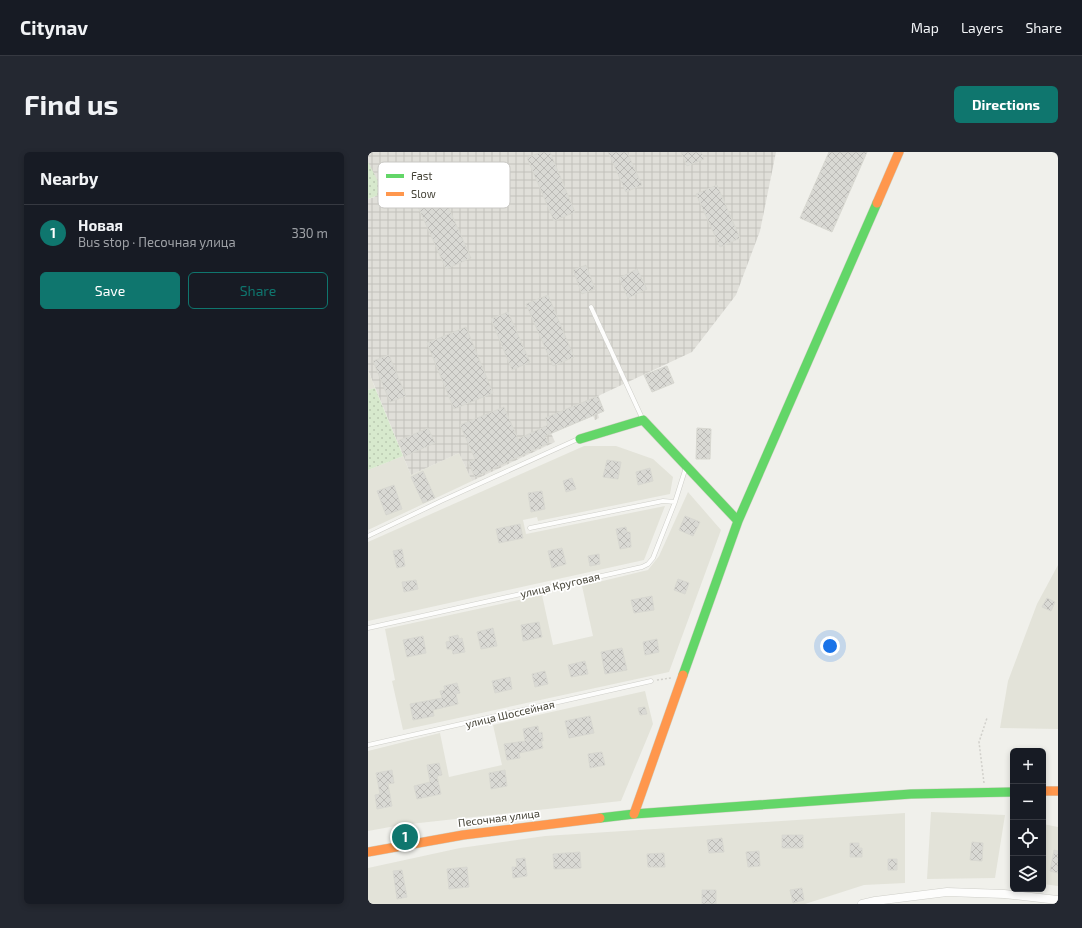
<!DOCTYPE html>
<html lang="en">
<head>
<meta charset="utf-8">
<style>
	:root { --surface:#171b24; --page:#242831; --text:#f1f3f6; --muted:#9ea1a6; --line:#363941; --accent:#0f766e }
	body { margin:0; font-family:"Exo 2",sans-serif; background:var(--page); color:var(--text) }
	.controls { position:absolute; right:12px; bottom:12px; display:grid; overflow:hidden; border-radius:6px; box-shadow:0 2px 6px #0003 }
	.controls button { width:36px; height:36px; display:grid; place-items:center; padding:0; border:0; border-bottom:1px solid var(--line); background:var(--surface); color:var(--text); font:20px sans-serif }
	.you { position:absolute; left:462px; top:494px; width:14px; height:14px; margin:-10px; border:3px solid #fff; border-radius:50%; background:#1a73e8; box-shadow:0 0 0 6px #1a73e833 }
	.badge { display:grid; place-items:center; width:26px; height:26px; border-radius:50%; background:var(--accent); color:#fff; font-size:13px; font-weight:700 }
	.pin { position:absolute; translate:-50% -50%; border:2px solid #fff; box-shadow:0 1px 4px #0006 }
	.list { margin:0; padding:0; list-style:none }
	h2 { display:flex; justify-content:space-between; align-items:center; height:52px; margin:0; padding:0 16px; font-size:17px }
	h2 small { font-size:13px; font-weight:400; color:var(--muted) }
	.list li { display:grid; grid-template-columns:26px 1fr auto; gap:12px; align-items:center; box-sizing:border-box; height:56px; padding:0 16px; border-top:1px solid var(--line) }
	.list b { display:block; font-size:15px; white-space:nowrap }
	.list p { margin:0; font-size:13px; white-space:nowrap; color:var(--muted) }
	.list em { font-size:13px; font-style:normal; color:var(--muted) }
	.actions { display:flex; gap:8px; padding:12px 16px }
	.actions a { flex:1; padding:9px 0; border:1px solid var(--accent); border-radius:6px; text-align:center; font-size:14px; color:var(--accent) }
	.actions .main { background:var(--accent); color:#fff }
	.icon { flex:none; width:22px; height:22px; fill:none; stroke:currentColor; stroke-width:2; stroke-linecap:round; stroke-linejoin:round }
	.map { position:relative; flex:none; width:690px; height:752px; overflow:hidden; border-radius:6px }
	header { display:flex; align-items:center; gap:24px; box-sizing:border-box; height:56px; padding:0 20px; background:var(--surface); border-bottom:1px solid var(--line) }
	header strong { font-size:19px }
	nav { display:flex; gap:22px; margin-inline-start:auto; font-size:14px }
	.intro { display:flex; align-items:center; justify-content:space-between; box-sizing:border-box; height:96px; padding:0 24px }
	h1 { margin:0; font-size:28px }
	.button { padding:10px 18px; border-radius:6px; background:var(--accent); color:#fff; font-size:14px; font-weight:700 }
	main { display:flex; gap:24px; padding:0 24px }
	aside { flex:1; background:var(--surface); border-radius:6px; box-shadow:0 2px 6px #0003 }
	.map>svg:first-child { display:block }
	.residential { fill:#e3e3d9 }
	.industrial { fill:url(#industrial-grid) }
	.grass { fill:url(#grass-dots) }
	.building { fill:url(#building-cross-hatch); stroke:#d8d8d1 }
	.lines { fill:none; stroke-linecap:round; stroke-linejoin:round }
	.lane-casing { stroke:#cecec9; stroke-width:5 }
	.street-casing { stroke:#cecec9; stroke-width:9 }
	.fast-casing { stroke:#d0d0c4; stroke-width:10 }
	.slow-casing { stroke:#d0d0c4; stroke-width:10 }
	.path { stroke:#d1d0cb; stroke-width:1.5; stroke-dasharray:2 2; stroke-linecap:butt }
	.lane { stroke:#fdfdfc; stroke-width:4 }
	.street { stroke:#fdfdfc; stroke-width:8 }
	.fast { stroke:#63d668; stroke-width:9 }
	.slow { stroke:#ff974d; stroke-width:9 }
	.labels { text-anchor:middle; stroke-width:3.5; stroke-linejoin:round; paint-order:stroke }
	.street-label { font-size:11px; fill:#464438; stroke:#fff }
	.key { fill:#fff; stroke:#c8c7c3; stroke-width:1 }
	.key-label { font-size:11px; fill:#464438 }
</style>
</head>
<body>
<header>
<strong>Citynav</strong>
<nav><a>Map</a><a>Layers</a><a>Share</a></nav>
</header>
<div class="intro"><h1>Find us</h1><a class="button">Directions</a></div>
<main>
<aside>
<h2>Nearby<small></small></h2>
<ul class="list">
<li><span class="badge">1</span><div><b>Новая</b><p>Bus stop · Песочная улица</p></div><em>330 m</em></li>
</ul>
<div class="actions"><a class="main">Save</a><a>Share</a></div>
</aside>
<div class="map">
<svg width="690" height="752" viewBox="0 0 690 752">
	<defs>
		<pattern id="industrial-grid" width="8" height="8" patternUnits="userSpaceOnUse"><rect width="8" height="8" fill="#e0dfd9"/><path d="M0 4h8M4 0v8" fill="none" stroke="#c2c1bb"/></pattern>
		<pattern id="grass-dots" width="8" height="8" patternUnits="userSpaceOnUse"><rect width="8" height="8" fill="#d7e9cd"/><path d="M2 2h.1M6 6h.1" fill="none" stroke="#bac9b1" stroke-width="1.8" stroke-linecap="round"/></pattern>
		<pattern id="building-cross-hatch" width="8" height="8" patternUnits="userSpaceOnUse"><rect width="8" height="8" fill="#d9d9d4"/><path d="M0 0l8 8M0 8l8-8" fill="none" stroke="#bcbbb7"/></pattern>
	</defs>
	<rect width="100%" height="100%" fill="#f0f0eb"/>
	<path class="residential" d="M 0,218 L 7,236 L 0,238 Z
		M 216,294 L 248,294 L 285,307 L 305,325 L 302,342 L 170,369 L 169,365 L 155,368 L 158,382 L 297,354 L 276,408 L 0,469 L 0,390 Z
		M 91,301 L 104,329 L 0,378 L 0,318 L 35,304 L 43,323 Z
		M 320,340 L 353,378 L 301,520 L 35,578 L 24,529 L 27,528 L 17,477 L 174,443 L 185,493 L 225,484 L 214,434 L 280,418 L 291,404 Z
		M 690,413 L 690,577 L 632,576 L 640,529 L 669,452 Z
		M 277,539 L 285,572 L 253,649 L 33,673 L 0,679 L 0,599 L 72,581 L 81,625 L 134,613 L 125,573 Z
		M 563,660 L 637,663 L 627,726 L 559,727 Z
		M 537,661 L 537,731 L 496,733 L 437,752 L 0,752 L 0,716 L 92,696 L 177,684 Z
		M 675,672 L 690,675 L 690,734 L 675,732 Z"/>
	<path class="industrial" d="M 0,0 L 408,0 L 392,79 L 368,143 L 324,200 L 230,244 L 236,259 L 230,262 L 231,266 L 227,268 L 225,264 L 183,281 L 187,290 L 104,329 L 91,301 L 43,323 L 0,218 L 0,47 L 7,45 L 0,31 Z"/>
	<path class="grass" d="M 0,10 L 16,41 L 0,47 Z
		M 7,236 L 35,304 L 0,318 L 0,238 Z"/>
	<path class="building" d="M 173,0 L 182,0 L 207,60 L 186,69 L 159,6 Z
		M 240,0 L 259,0 L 274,33 L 258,40 Z
		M 313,0 L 333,0 L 336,7 L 319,14 Z
		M 461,0 L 499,0 L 464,80 L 432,66 Z
		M 349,33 L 372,86 L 352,95 L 328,42 Z
		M 75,43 L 103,106 L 78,117 L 50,55 Z
		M 218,113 L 227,137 L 214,142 L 205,118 Z
		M 269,117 L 279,137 L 260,146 L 251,126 Z
		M 180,143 L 206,205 L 185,214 L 158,152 Z
		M 140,160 L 162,210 L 144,218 L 123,167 Z
		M 98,175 L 125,241 L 86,257 L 59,191 Z
		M 21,203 L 38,244 L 22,250 L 5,209 Z
		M 299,214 L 306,231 L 284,240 L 276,223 Z
		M 230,244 L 236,259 L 177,284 L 181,291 L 107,325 L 100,310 L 107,307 L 92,273 L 136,255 L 150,287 L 180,273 L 177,266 Z
		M 60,276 L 67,291 L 37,304 L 30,289 Z
		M 329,276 L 343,277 L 342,307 L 328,307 Z
		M 239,308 L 253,310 L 250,327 L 235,325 Z
		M 282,316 L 285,329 L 270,333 L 268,320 Z
		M 55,319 L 67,346 L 55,351 L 43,325 Z
		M 204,326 L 208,337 L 198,340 L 195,329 Z
		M 26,333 L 34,357 L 18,363 L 9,339 Z
		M 174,339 L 177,357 L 163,360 L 160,341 Z
		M 317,364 L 332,370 L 325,384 L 311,378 Z
		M 152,372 L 155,386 L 131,391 L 128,377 Z
		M 258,375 L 259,380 L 262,380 L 263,395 L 252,397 L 248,377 Z
		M 194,396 L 198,412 L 184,416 L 180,399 Z
		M 34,397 L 37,414 L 29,416 L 25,399 Z
		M 231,402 L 232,412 L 222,414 L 220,404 Z
		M 310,427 L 321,431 L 317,442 L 306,438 Z
		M 48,428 L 50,437 L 36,440 L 34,430 Z
		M 284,444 L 286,458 L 266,461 L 263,448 Z
		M 679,446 L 687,450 L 683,459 L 674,455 Z
		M 171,470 L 174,485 L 155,489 L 153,473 Z
		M 125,476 L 129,494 L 113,497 L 109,480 Z
		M 90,483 L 91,487 L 94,486 L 97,500 L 85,502 L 84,497 L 79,497 L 78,490 L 82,489 L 81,485 Z
		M 55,484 L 58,501 L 39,505 L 35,488 Z
		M 289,487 L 291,500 L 277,503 L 275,490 Z
		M 254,496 L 259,518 L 237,522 L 233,500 Z
		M 217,509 L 220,522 L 203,525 L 200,513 Z
		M 177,519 L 180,532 L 167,535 L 164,522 Z
		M 142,525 L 144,537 L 127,541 L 124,529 Z
		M 89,531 L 92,541 L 88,542 L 90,552 L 65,558 L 66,564 L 45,568 L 42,552 L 74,546 L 72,539 L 77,538 L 76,534 Z
		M 277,555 L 279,562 L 272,563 L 270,556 Z
		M 222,564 L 226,581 L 201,586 L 197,569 Z
		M 170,574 L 171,581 L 174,580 L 175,589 L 173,589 L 175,596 L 151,601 L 152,606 L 139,608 L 136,592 L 157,589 L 155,577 Z
		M 234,600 L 237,613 L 222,616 L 220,602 Z
		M 71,611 L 74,623 L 69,624 L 73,642 L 49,647 L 46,634 L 62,630 L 59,613 Z
		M 24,618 L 26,631 L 20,632 L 24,654 L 9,657 L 7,643 L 12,642 L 8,621 Z
		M 137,618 L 139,634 L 123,637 L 121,621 Z
		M 414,683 L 435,683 L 435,696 L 414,696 Z
		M 354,686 L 356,700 L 341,701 L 339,688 Z
		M 604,690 L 615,691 L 614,709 L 602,708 Z
		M 482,691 L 491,691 L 491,696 L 494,696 L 494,705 L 482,705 Z
		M 686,698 L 690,699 L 690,721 L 682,719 Z
		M 391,699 L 392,714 L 380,715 L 378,700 Z
		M 212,700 L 213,716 L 186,717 L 185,702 Z
		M 296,701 L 297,715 L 280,715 L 279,702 Z
		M 157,706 L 159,724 L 145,726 L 144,715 L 149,715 L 148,707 Z
		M 520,707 L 529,707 L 529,718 L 520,718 Z
		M 99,715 L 101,735 L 81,737 L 79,717 Z
		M 34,718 L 39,745 L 29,747 L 25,719 Z
		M 434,736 L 436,748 L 425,751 L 422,738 Z
		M 334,738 L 348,738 L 348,752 L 334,752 Z"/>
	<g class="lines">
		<defs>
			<path id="lane" d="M 223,155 L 275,268
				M 162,376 L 295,349 L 307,350
				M 0,384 L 73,349 L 210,287
				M 0,476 L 274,415 L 280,412 L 285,406 L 307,350 L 318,315
				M 0,593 L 283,529"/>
			<path id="street" d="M 494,752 L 507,749 L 579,740 L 636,742 L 690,748"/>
			<path id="fast" d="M 212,287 L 275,268 L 370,369
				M 315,523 L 370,369 L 509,51
				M 232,666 L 266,662 L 543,642 L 645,640"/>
			<path id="slow" d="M 509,51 L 531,0
				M 675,639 L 690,639
				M 266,662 L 315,523
				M 0,700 L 95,683 L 232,666"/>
		</defs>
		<use href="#lane" class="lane-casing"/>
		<use href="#street" class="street-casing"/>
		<use href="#fast" class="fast-casing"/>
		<use href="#slow" class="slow-casing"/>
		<path class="path" d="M 289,528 L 303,526
			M 616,631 L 611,590 L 619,566"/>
		<use href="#lane" class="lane"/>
		<use href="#street" class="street"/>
		<use href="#fast" class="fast"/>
		<use href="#slow" class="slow"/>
	</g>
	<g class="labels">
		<g class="street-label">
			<text transform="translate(192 433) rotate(-13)" y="4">улица Круговая</text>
			<text transform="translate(142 562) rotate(-13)" y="4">улица Шоссейная</text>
			<text transform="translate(131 666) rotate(-7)" y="4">Песочная улица</text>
		</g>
	</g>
	<rect x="10" y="10" width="132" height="46" rx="6" class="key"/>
	<rect x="18" y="22" width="18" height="4" fill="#63d668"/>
	<rect x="18" y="40" width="18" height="4" fill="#ff974d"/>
	<g class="key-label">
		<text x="43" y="28">Fast</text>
		<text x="43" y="46">Slow</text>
	</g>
</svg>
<div class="controls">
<button>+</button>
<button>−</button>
<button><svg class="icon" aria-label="locate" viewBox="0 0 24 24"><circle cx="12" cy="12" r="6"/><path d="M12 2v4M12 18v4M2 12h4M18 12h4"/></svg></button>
<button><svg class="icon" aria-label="layers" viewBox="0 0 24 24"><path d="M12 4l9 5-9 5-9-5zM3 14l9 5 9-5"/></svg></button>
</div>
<div class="you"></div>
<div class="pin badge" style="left:37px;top:685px">1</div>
</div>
</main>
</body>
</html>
